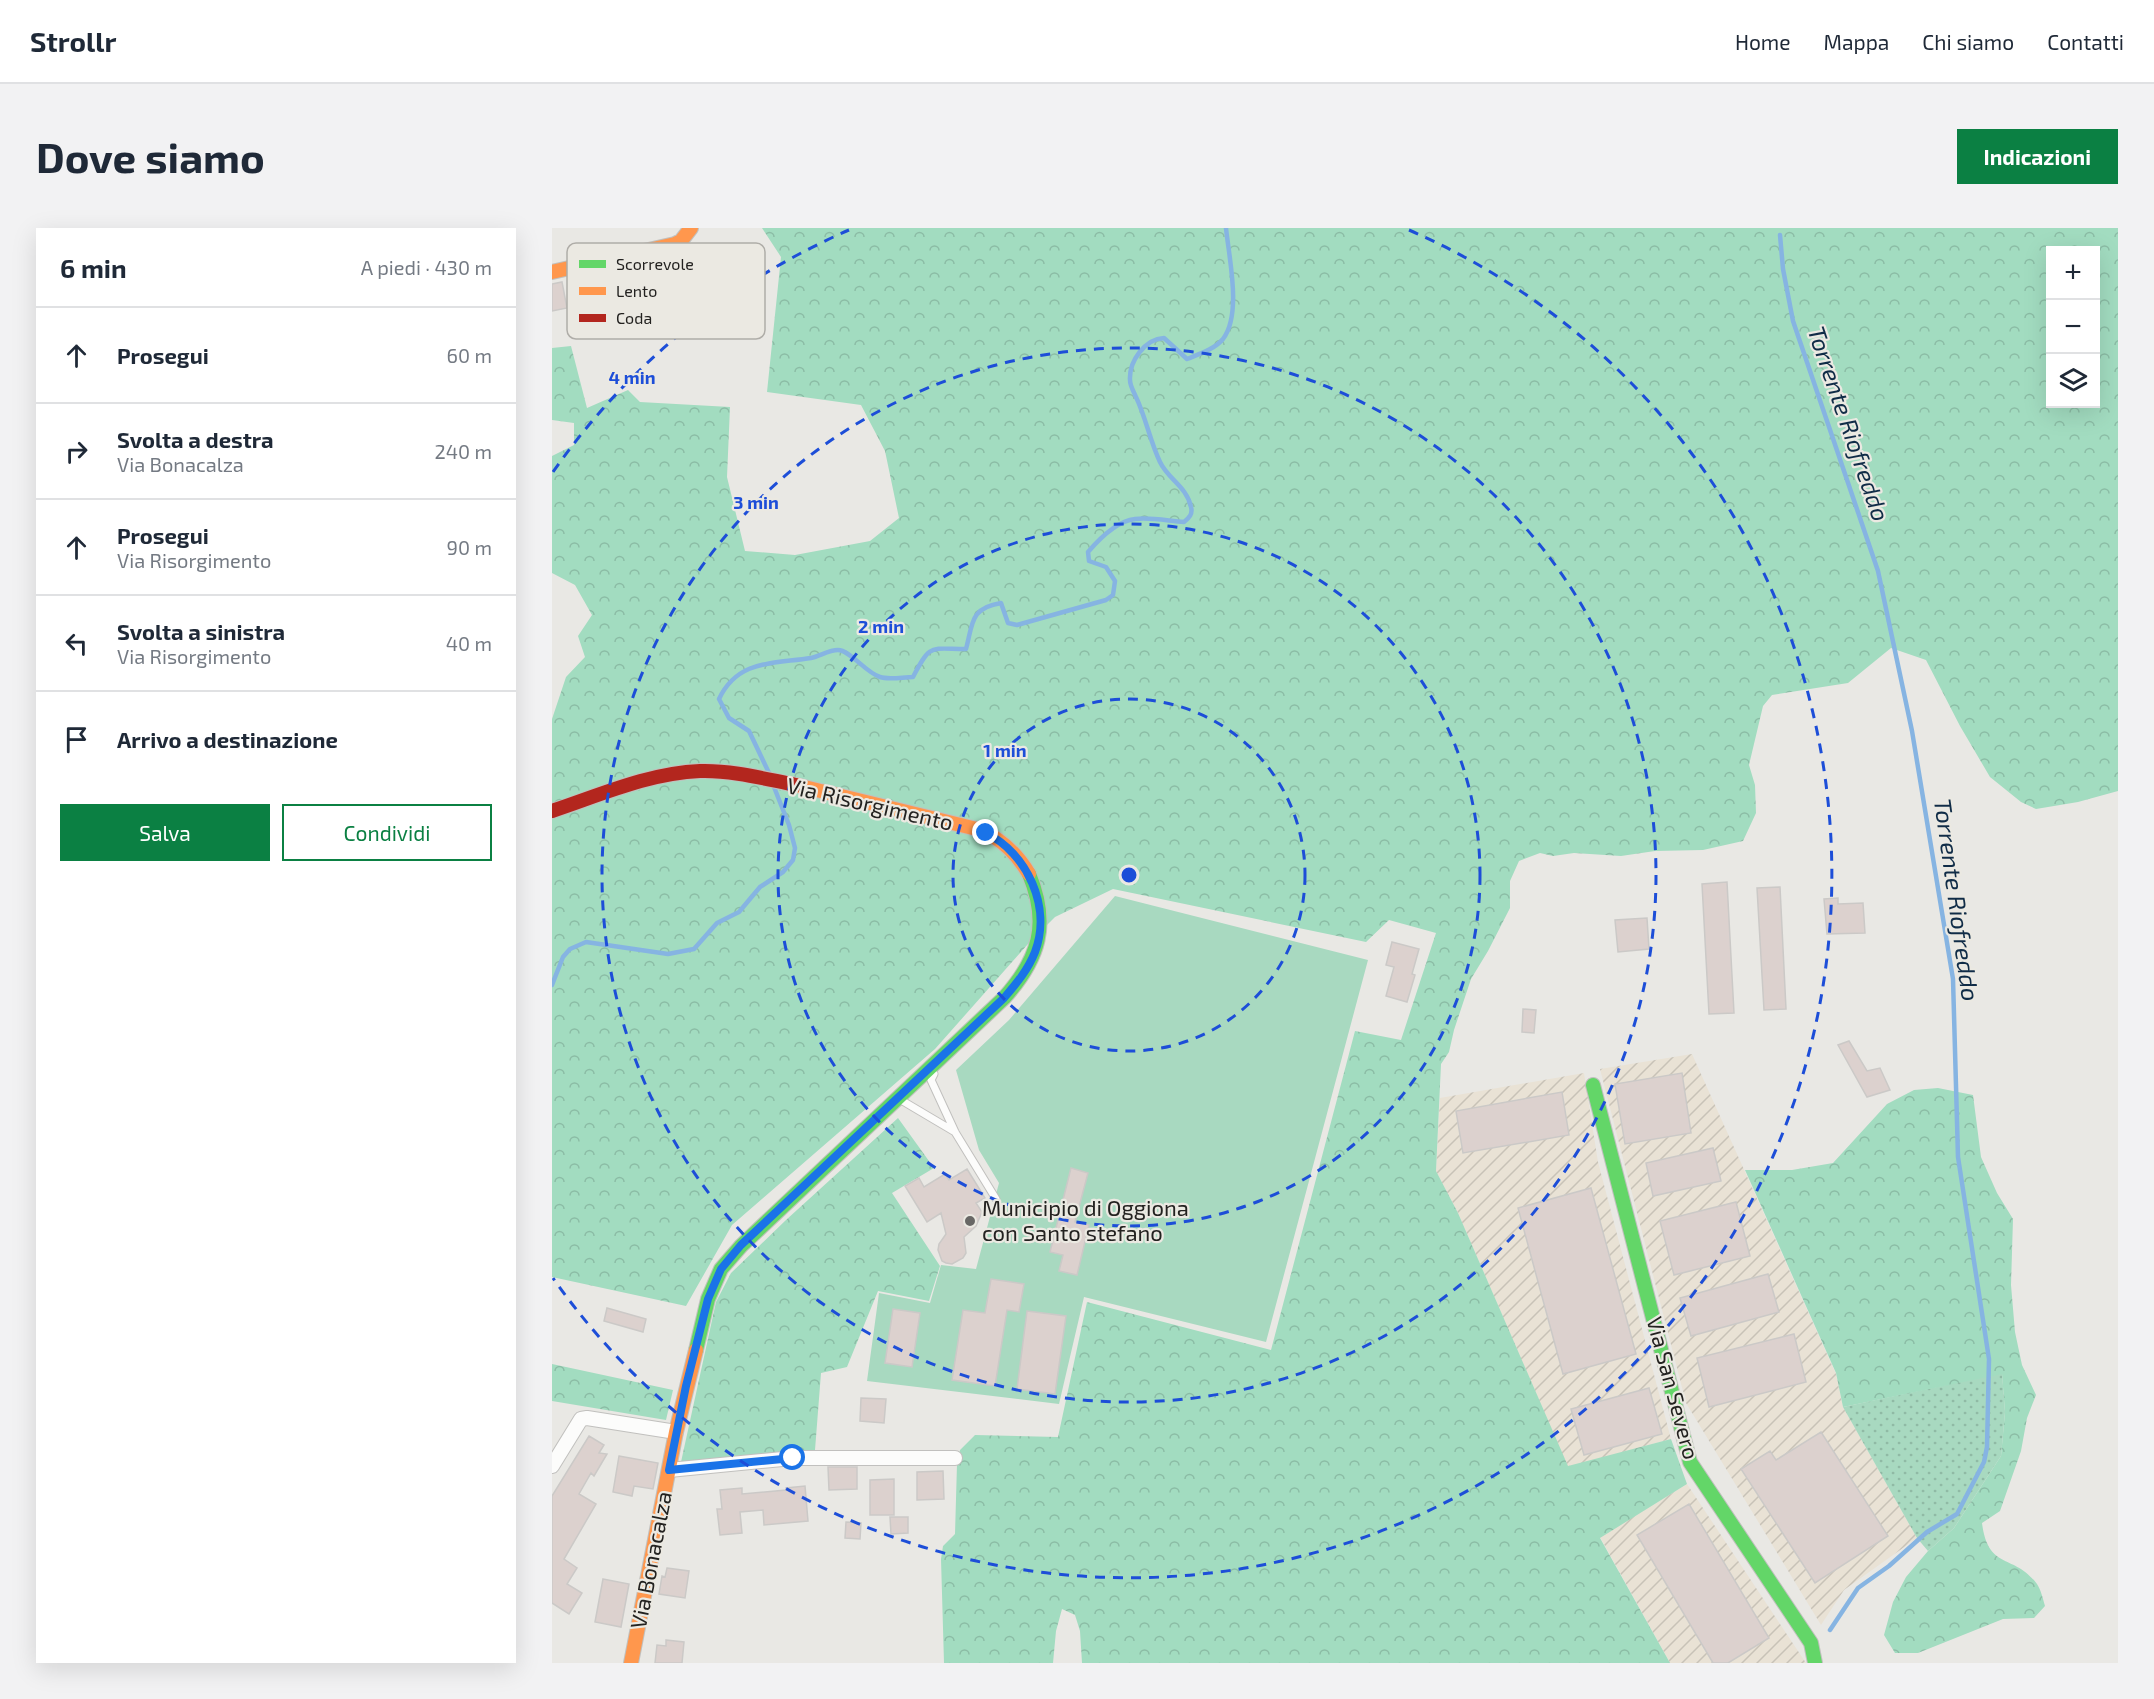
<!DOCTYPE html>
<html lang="it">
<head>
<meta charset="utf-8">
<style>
	:root { --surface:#fff; --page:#f2f2f3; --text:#1f2937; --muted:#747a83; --line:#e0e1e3; --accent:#0b8043 }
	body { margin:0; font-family:"Exo 2",sans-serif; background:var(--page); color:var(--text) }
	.controls { position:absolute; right:18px; top:18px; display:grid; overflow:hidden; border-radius:0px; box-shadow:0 6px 24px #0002 }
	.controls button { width:54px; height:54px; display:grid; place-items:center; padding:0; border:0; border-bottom:2px solid var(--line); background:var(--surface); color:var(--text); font:30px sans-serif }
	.stop { position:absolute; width:18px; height:18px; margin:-14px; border:4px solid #1a73e8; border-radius:50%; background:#fff }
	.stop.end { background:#1a73e8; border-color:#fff; box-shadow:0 2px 6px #0008 }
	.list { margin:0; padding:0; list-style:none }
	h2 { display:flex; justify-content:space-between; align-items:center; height:78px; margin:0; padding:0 24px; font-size:26px }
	h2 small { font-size:20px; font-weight:400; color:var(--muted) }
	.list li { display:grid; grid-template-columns:39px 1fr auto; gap:18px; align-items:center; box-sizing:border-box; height:96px; padding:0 24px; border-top:2px solid var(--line) }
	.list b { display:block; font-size:22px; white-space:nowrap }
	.list p { margin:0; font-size:20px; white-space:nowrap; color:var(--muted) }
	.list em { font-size:20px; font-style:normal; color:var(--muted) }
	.actions { display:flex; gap:12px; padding:18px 24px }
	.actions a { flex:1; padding:14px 0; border:2px solid var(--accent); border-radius:0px; text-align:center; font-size:21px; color:var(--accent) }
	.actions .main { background:var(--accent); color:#fff }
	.icon { flex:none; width:33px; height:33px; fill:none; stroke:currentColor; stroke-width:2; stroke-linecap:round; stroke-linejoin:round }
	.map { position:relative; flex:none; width:1566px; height:1435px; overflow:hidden; border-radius:0px }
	header { display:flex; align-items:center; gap:36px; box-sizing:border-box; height:84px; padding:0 30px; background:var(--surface); border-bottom:2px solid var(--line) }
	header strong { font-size:28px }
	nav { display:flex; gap:33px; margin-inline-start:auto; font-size:21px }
	.intro { display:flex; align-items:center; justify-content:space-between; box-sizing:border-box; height:144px; padding:0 36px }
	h1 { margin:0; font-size:42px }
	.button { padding:15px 27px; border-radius:0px; background:var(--accent); color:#fff; font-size:21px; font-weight:700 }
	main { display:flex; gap:36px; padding:0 36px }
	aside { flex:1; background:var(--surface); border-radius:0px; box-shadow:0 6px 24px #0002 }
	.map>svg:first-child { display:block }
	.industrial { fill:url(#industrial-furrows) }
	.grass { fill:url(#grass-dots) }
	.forest { fill:url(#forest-crowns); fill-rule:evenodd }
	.garden { fill:#a8d9c0 }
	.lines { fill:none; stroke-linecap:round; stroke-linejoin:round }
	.stream { stroke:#86b4e2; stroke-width:4.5 }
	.building { fill:#dcd1ce; stroke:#cbc9c7; stroke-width:1.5 }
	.lane-casing { stroke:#c1c0be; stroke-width:9 }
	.street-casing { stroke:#c1c0be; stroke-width:16 }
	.fast-casing { stroke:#c1c0be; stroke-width:16 }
	.slow-casing { stroke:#c1c0be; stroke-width:16 }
	.jam-casing { stroke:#c1c0be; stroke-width:16 }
	.lane { stroke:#fcfcfb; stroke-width:7 }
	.street { stroke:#fcfcfb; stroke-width:14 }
	.fast { stroke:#63d668; stroke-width:14 }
	.slow { stroke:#ff974d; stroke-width:14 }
	.jam { stroke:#b3261e; stroke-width:14 }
	.route { stroke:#1a73e8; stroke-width:8 }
	.ring { fill:none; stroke:#1d4ed8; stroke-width:3; stroke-dasharray:10 8 }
	.poi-dot { fill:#686765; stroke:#ebe9e2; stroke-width:2 }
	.labels { text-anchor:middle; stroke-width:4.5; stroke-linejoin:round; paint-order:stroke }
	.street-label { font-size:22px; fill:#232220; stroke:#ebe9e2 }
	.poi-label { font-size:22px; fill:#232220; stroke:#ebe9e2; text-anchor:start }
	.water-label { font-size:24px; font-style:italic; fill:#102c47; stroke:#ebe9e2 }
	.key { fill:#ebe9e2; stroke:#afada8; stroke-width:1.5 }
	.key-label { font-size:16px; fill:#232220 }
	.centre { fill:#1d4ed8; stroke:#ebe9e2; stroke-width:3 }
	.ring-label { font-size:18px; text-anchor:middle; font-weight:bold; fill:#1d4ed8; stroke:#ebe9e2; stroke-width:4.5; stroke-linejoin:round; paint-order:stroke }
</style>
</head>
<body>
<header>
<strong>Strollr</strong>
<nav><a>Home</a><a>Mappa</a><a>Chi siamo</a><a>Contatti</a></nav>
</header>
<div class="intro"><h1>Dove siamo</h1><a class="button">Indicazioni</a></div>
<main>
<aside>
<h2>6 min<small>A piedi · 430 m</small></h2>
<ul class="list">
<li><svg class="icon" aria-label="ahead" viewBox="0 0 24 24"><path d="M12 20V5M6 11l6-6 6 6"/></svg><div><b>Prosegui</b></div><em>60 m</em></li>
<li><svg class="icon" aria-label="right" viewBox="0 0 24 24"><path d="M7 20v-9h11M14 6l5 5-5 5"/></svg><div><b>Svolta a destra</b><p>Via Bonacalza</p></div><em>240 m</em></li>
<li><svg class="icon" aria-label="ahead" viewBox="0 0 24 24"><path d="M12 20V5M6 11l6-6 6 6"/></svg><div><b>Prosegui</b><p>Via Risorgimento</p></div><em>90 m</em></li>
<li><svg class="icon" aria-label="left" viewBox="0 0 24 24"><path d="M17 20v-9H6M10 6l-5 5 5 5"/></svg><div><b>Svolta a sinistra</b><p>Via Risorgimento</p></div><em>40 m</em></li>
<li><svg class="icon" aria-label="arrive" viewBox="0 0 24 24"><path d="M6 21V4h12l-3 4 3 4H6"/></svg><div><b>Arrivo a destinazione</b></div></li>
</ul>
<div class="actions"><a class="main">Salva</a><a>Condividi</a></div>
</aside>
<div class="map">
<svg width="1566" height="1435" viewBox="0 0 1566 1435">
	<defs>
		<pattern id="industrial-furrows" width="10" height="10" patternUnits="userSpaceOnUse" patternTransform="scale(1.5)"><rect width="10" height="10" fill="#e9e2d5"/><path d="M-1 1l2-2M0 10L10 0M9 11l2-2" fill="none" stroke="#c8c2b7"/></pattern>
		<pattern id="grass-dots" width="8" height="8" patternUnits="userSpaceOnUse" patternTransform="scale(1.5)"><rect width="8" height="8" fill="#a8d9c0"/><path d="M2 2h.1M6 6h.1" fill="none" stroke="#90baa5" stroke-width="1.8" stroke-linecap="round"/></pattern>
		<pattern id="forest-crowns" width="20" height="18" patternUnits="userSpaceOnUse" patternTransform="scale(1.5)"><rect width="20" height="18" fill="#a2dcc0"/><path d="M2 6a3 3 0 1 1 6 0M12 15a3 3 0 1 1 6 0" fill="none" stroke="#8bbca5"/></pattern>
	</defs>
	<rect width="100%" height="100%" fill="#e9e8e4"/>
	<path class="industrial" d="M 1140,826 L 1284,1146 L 1291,1179 L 1365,1310 L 1292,1362 L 1269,1397 L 1134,1175 L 1048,841 Z
		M 1032,845 L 1046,934 L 1119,1211 L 1016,1239 L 906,985 L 884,943 L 888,870 Z
		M 1135,1256 L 1254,1435 L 1118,1435 L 1048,1309 Z"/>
	<path class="grass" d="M 1450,1145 L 1453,1184 L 1449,1228 L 1402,1300 L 1376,1323 L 1365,1310 L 1291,1179 Z"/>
	<path class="forest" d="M 210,0 L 1566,0 L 1566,563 L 1526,574 L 1484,581 L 1469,574 L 1438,549 L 1408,498 L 1374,432 L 1339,420 L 1296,455 L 1220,467 L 1211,478 L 1197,537 L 1203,557 L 1204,585 L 1191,613 L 1151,622 L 1103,623 L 1069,628 L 1022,625 L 1001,628 L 988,625 L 967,633 L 958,653 L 958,680 L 936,723 L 919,751 L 902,802 L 897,824 L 889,836 L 884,943 L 906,985 L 1016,1238 L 1119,1211 L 1135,1256 L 1048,1310 L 1118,1435 L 530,1435 L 528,1403 L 523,1387 L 510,1381 L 504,1403 L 501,1435 L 392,1435 L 389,1331 L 391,1318 L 403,1306 L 405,1236 L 408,1222 L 423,1207 L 506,1209 L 535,1074 L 719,1122 L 803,803 L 849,812 L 884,705 L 837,692 L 814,714 L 561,661 L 503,689 L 476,716 L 383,821 L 180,997 L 134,1078 L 0,1049 L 0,491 L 14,449 L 33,429 L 26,408 L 40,387 L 23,357 L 0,345 L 0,228 L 22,217 L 22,195 L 0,192 L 0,120 L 19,118 L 35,180 L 76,162 L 88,174 L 178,179 L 175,249 L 193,323 L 243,327 L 318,313 L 347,290 L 333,223 L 309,177 L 215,164 L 229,29 ZM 1498,22 L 1544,22 L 1544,176 L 1498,176 Z
		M 1386,860 L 1421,867 L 1429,929 L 1445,965 L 1461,991 L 1459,1057 L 1463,1104 L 1470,1137 L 1484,1167 L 1475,1190 L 1469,1223 L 1448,1283 L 1430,1295 C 1436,1343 1462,1325 1485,1356 C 1489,1362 1491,1371 1493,1378 L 1482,1390 L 1451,1391 L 1366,1425 L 1343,1425 L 1332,1407 L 1341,1374 L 1354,1349 L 1376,1323 L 1402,1300 L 1449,1228 L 1453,1184 L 1450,1146 L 1291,1179 L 1284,1145 L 1193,942 L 1240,942 L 1281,935 L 1335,876 L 1362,862 Z
		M 346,890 L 382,940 L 340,965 L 388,1038 L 377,1073 L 326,1063 L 295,1139 L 269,1145 L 263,1222 L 129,1234 L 164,1074 L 179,1045 L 234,992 Z
		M 0,1136 L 121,1162 L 114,1192 L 0,1173 Z"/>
	<path class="garden" d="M 563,668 L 816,732 L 714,1114 L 532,1069 L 507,1176 L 315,1153 L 327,1065 L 378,1075 L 389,1037 L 424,1041 L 447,955 L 427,922 L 404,842 L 457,792 Z"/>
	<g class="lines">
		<path class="stream" d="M 1228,7 L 1231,41 L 1241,93 L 1326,343 L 1360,503 L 1401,751 L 1406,929 L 1437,1131 L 1435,1219 L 1432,1234 L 1405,1286 L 1375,1304 L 1337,1338 L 1306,1360 L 1278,1402
			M 217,545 L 197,503 L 177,490 L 167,471 C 186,431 222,436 259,430 C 268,428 277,422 286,422 C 298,422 314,445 328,449 C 337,452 351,449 361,449 C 379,415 377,421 414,421 C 421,395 418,380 449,375 L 456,395 L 465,397 L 554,372 L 561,367 L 563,353 L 554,339 L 537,333 L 536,324 C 548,310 565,293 583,291 C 598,289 617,293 632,294 C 637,290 641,286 639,279 C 635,259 616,251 608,234 C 598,213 594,190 584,169 C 582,164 578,158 578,152 C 577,133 593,111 612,110 L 635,131 C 647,126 663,121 671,111 C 690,86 677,30 674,0
			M 0,757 L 11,729 L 18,721 L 34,714 L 116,726 L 142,721 L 165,695 L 187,684 L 208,659 L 231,644 L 241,632 L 243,620 L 237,597 L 222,559"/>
	</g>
	<path class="building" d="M 10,54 L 15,80 L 0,83 L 0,56 Z
		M 1175,654 L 1182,785 L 1157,786 L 1150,656 Z
		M 1228,659 L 1234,781 L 1212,782 L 1205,660 Z
		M 1286,670 L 1286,676 L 1311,675 L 1313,705 L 1275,706 L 1272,671 Z
		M 1095,690 L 1097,721 L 1066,724 L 1063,692 Z
		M 840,714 L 867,721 L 860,746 L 863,747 L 855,774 L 834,768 L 842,739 L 834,737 Z
		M 971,781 L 984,782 L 982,805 L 970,804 Z
		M 1297,813 L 1315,843 L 1328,840 L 1338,862 L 1315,869 L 1286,817 Z
		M 1130,845 L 1139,905 L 1073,916 L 1063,856 Z
		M 1010,864 L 1017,907 L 911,925 L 904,883 Z
		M 1161,920 L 1169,953 L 1101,968 L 1094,935 Z
		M 519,940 L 536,945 L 523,994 L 537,997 L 525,1047 L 507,1043 L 511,1027 L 498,1024 Z
		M 415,941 L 433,970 L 424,975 L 430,984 L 424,998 L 412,1009 L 414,1025 L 411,1030 L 400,1036 L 394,1035 L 390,1033 L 386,1022 L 387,1016 L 394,1006 L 389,985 L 375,994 L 353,958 L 367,950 L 372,959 L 393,946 L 397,952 Z
		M 1039,960 L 1084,1126 L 1011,1146 L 966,980 Z
		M 1184,974 L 1198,1028 L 1122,1047 L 1108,993 Z
		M 1216,1046 L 1227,1084 L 1139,1108 L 1128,1070 Z
		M 439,1051 L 472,1056 L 467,1084 L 455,1082 L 443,1158 L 400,1152 L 411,1082 L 433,1085 Z
		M 55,1080 L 94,1091 L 91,1104 L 52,1093 Z
		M 341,1081 L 368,1085 L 360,1139 L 333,1135 Z
		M 475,1083 L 514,1088 L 503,1166 L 465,1161 Z
		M 1242,1106 L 1254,1154 L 1157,1179 L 1145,1130 Z
		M 1097,1160 L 1110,1206 L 1032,1227 L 1019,1181 Z
		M 309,1170 L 334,1171 L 332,1195 L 308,1193 Z
		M 1269,1204 L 1336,1308 L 1263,1355 L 1189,1241 L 1218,1223 L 1224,1232 Z
		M 37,1208 L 52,1217 L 47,1225 L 55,1226 L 42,1248 L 39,1245 L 27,1266 L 44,1276 L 12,1331 L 25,1340 L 15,1356 L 30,1365 L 17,1386 L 0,1375 L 0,1268 Z
		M 67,1228 L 106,1235 L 101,1261 L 82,1258 L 80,1268 L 61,1264 Z
		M 276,1239 L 305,1239 L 305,1261 L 277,1262 Z
		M 391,1243 L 392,1271 L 365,1272 L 365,1244 Z
		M 342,1251 L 342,1287 L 318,1287 L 318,1252 Z
		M 253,1258 L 256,1293 L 212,1297 L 211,1282 L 188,1284 L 190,1305 L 168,1307 L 165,1281 L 170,1281 L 168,1262 L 190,1260 L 190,1266 L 234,1262 L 234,1260 Z
		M 1137,1276 L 1217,1410 L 1176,1435 L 1161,1435 L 1085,1307 Z
		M 338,1289 L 356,1289 L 356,1305 L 339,1306 Z
		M 294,1294 L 309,1295 L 308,1311 L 293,1310 Z
		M 115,1340 L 137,1343 L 133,1370 L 107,1366 L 110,1348 L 113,1349 Z
		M 51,1351 L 77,1356 L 69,1399 L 43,1394 Z
		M 114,1412 L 132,1414 L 130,1435 L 103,1435 L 105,1417 L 114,1418 Z"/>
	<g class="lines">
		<defs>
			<path id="lane" d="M 382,846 L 379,852 L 403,904 L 444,971
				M 349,872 L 403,904"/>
			<path id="street" d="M 0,1238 L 29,1191 L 35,1190 L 124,1204
				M 117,1242 L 241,1230 L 403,1230"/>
			<path id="fast" d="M 1041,857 L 1138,1234 L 1259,1415 L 1263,1435
				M 144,1122 L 156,1071 L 169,1041 L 189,1018 L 452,770 C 487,731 498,696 477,646"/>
			<path id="slow" d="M 0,44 L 123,16 L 129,13 L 139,0
				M 244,557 L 429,602 C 451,612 465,626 477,646
				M 79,1435 L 124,1204 L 144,1122"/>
			<path id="jam" d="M 0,583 C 48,567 97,545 148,543 C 180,542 213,551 244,557"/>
		</defs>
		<use href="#lane" class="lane-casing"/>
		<use href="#street" class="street-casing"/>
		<use href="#fast" class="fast-casing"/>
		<use href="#slow" class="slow-casing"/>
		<use href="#jam" class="jam-casing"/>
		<use href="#lane" class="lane"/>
		<use href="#street" class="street"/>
		<use href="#fast" class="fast"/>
		<use href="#slow" class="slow"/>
		<use href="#jam" class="jam"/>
	</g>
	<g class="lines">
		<path class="route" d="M 241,1230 L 117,1242 L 134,1158 L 156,1071 L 169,1041 L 189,1017 L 452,770 C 464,756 476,742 483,724 C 500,679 475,625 434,605"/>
	</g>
	<g class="ring">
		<circle cx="577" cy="647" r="176"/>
		<circle cx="577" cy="647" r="351"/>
		<circle cx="577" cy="647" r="527"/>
		<path d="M1 244A703 703 0 0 1 297 2M857 2A703 703 0 1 1 1 1050"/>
	</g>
	<circle class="poi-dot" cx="418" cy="993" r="6"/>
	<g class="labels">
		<g class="street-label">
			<text transform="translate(318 576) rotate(13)" y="8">Via Risorgimento</text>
			<text transform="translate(1121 1160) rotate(75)" y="8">Via San Severo</text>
			<text transform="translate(99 1332) rotate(-79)" y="8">Via Bonacalza</text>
		</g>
		<g class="poi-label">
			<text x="430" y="988">Municipio di Oggiona<tspan x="430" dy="25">con Santo stefano</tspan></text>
		</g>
		<g class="water-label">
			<text transform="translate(1296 196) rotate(71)" y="8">Torrente Riofreddo</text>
			<text transform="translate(1404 672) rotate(82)" y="8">Torrente Riofreddo</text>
		</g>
	</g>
	<rect x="15" y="15" width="198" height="96" rx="9" class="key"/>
	<rect x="27" y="32" width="27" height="8" fill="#63d668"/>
	<rect x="27" y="59" width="27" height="8" fill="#ff974d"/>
	<rect x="27" y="86" width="27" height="8" fill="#b3261e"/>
	<g class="key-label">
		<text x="64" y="42">Scorrevole</text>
		<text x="64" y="69">Lento</text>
		<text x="64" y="96">Coda</text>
	</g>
	<circle cx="577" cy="647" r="9" class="centre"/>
	<g class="ring-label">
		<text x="80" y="156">4 min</text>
		<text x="204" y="281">3 min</text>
		<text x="329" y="405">2 min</text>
		<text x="453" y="529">1 min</text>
	</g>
</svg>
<div class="controls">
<button>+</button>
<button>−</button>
<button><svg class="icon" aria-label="layers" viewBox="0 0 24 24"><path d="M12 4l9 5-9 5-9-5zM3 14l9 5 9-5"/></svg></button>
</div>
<div class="stop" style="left:241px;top:1230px"></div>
<div class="stop end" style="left:434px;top:605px"></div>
</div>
</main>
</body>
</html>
